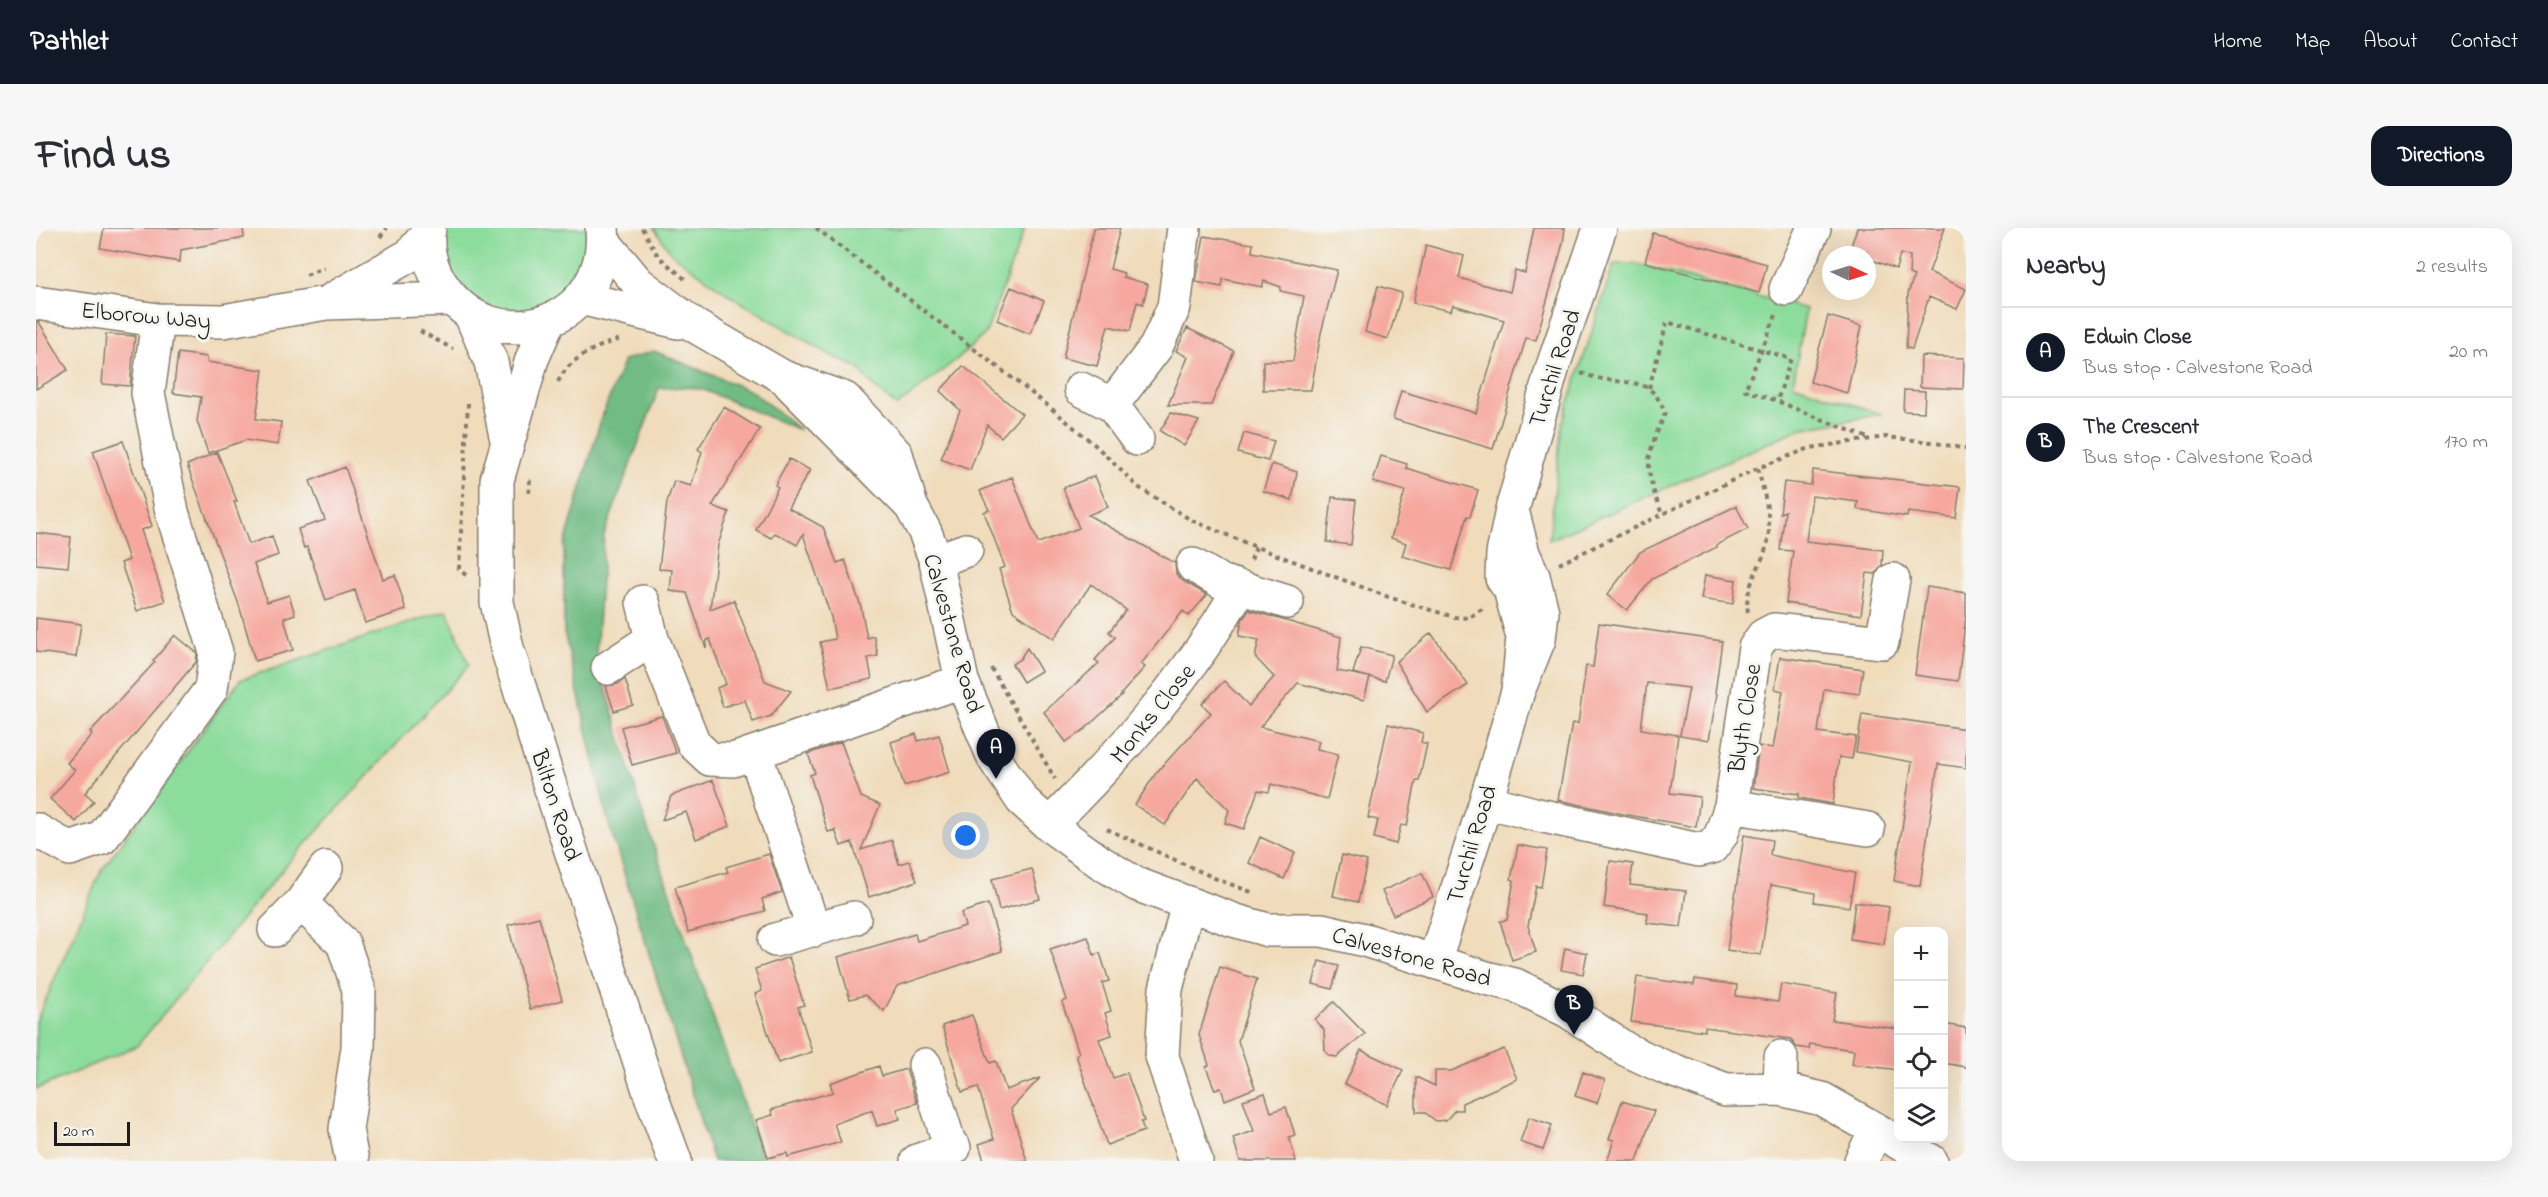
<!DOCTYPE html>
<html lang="en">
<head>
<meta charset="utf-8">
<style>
	:root { --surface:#fff; --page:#f7f7f7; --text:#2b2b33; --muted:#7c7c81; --line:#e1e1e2; --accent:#111827 }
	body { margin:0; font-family:"Indie Flower",sans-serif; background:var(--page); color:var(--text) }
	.controls { position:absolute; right:18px; bottom:18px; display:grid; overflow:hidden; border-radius:12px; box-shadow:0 6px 24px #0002 }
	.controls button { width:54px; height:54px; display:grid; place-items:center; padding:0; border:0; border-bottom:2px solid var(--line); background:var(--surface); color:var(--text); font:30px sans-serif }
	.compass { position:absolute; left:1786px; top:18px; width:54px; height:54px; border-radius:50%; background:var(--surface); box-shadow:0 6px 24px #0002; rotate:94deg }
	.scale { position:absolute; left:18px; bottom:15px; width:76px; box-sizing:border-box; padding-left:6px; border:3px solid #1c1c1c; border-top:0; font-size:16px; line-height:21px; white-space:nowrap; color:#1c1c1c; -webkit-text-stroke:4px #f6f6f2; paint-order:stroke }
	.you { position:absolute; left:930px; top:608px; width:21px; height:21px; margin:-15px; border:4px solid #fff; border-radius:50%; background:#1a73e8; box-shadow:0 0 0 9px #1a73e833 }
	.badge { display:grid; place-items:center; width:39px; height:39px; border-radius:50%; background:var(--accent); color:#fff; font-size:20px; font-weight:700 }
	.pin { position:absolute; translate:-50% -50px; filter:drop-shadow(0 2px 3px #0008) }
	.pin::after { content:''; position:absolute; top:32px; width:21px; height:18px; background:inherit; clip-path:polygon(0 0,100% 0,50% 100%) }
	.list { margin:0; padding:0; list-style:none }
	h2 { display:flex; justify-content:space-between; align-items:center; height:78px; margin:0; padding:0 24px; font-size:26px }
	h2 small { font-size:20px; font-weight:400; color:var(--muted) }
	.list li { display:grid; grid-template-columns:39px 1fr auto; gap:18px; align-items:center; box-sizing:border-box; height:90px; padding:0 24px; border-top:2px solid var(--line) }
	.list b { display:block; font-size:22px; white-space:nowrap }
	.list p { margin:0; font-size:20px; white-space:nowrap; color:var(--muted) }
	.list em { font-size:20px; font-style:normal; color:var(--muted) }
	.icon { flex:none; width:33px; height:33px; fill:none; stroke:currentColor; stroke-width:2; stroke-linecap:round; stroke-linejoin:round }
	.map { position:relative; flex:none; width:1930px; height:933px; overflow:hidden; border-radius:18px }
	header { display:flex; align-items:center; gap:36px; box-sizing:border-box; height:84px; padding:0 30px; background:var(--accent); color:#fff }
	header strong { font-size:28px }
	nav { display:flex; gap:33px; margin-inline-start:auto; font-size:21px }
	.intro { display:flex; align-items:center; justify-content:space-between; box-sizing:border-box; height:144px; padding:0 36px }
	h1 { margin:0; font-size:42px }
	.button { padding:15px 27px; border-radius:18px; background:var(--accent); color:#fff; font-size:21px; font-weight:700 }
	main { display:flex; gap:36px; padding:0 36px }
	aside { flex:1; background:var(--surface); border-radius:18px; box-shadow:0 6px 24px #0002 }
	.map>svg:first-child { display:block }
	.green { fill:#8cdc9c; stroke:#547c5c; stroke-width:1.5 }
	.forest { fill:#71bc84; stroke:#466c50; stroke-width:1.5 }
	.building { fill:#f6a89f }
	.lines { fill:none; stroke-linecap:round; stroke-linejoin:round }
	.minor-casing { stroke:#867c6c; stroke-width:36 }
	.major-casing { stroke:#867c6c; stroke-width:36 }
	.path { stroke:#867c6c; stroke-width:4; stroke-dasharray:4.5 4.5; stroke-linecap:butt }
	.minor { stroke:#fff; stroke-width:33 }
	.major { stroke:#fff; stroke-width:33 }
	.labels { text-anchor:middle; stroke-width:6; stroke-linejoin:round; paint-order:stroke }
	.street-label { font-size:24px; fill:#1c1c1c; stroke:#f6f6f2 }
</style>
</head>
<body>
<header>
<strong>Pathlet</strong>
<nav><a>Home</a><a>Map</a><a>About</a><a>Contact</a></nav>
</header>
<div class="intro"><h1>Find us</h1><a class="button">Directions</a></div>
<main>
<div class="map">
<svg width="1930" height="933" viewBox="0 0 1930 933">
	<rect width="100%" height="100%" fill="#f6f6f2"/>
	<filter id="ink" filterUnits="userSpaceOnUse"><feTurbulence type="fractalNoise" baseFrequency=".0167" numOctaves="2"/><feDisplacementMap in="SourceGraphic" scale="12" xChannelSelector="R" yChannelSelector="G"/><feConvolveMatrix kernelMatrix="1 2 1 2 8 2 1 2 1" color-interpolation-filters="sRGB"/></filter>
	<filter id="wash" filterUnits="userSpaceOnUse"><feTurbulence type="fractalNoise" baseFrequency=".008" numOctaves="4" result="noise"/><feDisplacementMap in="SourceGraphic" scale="24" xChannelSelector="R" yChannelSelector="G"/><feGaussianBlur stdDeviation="1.35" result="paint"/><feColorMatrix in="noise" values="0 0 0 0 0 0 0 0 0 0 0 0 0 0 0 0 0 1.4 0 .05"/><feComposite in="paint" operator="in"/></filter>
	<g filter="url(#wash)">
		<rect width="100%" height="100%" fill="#f0dcbb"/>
		<path class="green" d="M 406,0 L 553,0 L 552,33 L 525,74 L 477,89 L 431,71 L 406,28 Z
			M 618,0 L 989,0 L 950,105 L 925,128 L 861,178 L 837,158 L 822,140 L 792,126 L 693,67 L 635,25 Z
			M 1578,36 L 1601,36 L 1770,81 L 1757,156 L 1845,186 L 1763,201 L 1513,312 L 1526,196 Z
			M 411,382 L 433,437 L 253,634 L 101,818 L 0,861 L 0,794 L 65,643 L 204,452 Z"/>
		<path class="forest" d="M 618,123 L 717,164 L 764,202 L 668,162 L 651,159 L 623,160 L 568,307 L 560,427 L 607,587 L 727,933 L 677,933 L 572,593 L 528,404 L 528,319 L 565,191 L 588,132 Z"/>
		<g id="blocks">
			<path class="building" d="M 68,0 L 207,0 L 208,10 L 145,22 L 144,34 L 64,20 Z
				M 1058,0 L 1084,0 L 1074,41 L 1088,45 L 1087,49 L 1112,56 L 1107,76 L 1101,74 L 1094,103 L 1072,98 L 1061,138 L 1027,130 Z
				M 1498,0 L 1529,0 L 1527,15 L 1500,112 L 1490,110 L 1457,221 L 1357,191 L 1365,163 L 1440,185 L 1468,92 L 1417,77 L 1415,83 L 1377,75 L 1390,17 L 1428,28 L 1423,50 L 1474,64 L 1479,42 L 1489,45 Z
				M 1821,0 L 1909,0 L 1893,44 L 1930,61 L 1921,81 L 1893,69 L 1876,121 L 1870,120 L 1872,66 L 1878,48 L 1873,46 L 1874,28 L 1864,26 L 1860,41 L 1831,30 L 1831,24 L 1815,18 Z
				M 1617,5 L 1731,36 L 1723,65 L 1609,34 Z
				M 1168,8 L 1217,16 L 1216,24 L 1301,42 L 1285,105 L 1275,162 L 1227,162 L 1227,133 L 1257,133 L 1268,68 L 1244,63 L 1245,59 L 1228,53 L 1226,59 L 1187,51 L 1186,59 L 1160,54 Z
				M 1342,58 L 1366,65 L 1352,111 L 1329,104 Z
				M 975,59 L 1008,73 L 994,106 L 961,92 Z
				M 1792,88 L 1826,98 L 1811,165 L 1774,154 Z
				M 0,94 L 3,94 L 32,142 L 0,161 Z
				M 1151,100 L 1198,123 L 1175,177 L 1132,177 L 1152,129 L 1140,123 Z
				M 70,106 L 99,108 L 94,158 L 66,156 Z
				M 142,125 L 171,129 L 171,134 L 227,142 L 220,191 L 245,194 L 242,217 L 210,212 L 172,225 L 161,193 L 165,169 L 137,165 Z
				M 1885,128 L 1928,130 L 1927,161 L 1884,159 Z
				M 927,138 L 986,186 L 965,209 L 951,197 L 934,242 L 905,231 L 924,182 L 904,163 Z
				M 1868,162 L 1889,163 L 1888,184 L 1867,183 Z
				M 688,179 L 724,201 L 676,278 L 693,284 L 682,317 L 674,381 L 698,372 L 729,453 L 755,463 L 735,488 L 717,494 L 709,472 L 687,479 L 681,460 L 690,456 L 674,411 L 671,412 L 670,420 L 651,365 L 634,363 L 636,342 L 623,341 L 631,274 L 638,253 L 655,258 L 666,224 L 662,221 Z
				M 1135,185 L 1163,193 L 1148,218 L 1124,203 Z
				M 1208,205 L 1238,213 L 1232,233 L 1202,225 Z
				M 87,213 L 116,298 L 105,302 L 129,373 L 101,383 L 85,335 L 93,332 L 57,223 Z
				M 181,224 L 201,273 L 198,274 L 213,316 L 236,308 L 242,327 L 218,336 L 231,374 L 253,367 L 259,386 L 248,390 L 257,422 L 219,433 L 203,377 L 151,237 Z
				M 1345,228 L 1371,236 L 1370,240 L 1442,262 L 1434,289 L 1431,288 L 1415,342 L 1366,328 L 1370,315 L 1355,310 L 1369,263 L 1337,254 Z
				M 753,231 L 774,242 L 752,280 L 787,299 L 801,335 L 809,332 L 825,379 L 831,410 L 838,408 L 842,428 L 832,430 L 836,451 L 794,460 L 784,414 L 799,411 L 795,389 L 767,306 L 761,317 L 739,305 L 735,310 L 720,302 L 742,259 L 739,257 Z
				M 1236,236 L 1261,244 L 1256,272 L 1227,263 Z
				M 309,239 L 347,351 L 359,347 L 370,382 L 329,395 L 319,362 L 290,372 L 271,319 L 268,320 L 262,301 L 289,292 L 274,253 Z
				M 1777,242 L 1924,259 L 1920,290 L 1872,284 L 1871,289 L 1821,281 L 1822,274 L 1776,268 L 1770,313 L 1847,322 L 1846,337 L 1840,346 L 1831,345 L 1825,387 L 1750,375 L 1757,323 L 1744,322 L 1749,283 L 1744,285 L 1748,254 L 1775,257 Z
				M 1059,248 L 1072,279 L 1052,287 L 1139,335 L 1140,346 L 1147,353 L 1171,367 L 1153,388 L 1147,383 L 1105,436 L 1109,439 L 1085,466 L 1086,467 L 1049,501 L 1030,514 L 1008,484 L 1063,435 L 1059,432 L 1079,409 L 1073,404 L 1090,382 L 1055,356 L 1018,411 L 977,383 L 963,341 L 969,339 L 948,284 L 953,282 L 944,263 L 976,249 L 1002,315 L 1043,300 L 1027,260 Z
				M 1296,269 L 1320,272 L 1315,317 L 1291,314 Z
				M 1700,278 L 1712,301 L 1680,317 L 1681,319 L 1616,351 L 1591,382 L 1571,367 L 1604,324 Z
				M 0,305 L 35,309 L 32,339 L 0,336 Z
				M 1669,347 L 1700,352 L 1697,376 L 1665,371 Z
				M 1891,359 L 1930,365 L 1930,387 L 1922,453 L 1879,447 Z
				M 1213,382 L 1305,409 L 1301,443 L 1333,449 L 1317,445 L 1325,419 L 1356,427 L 1349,453 L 1334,449 L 1328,472 L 1262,455 L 1224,499 L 1283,513 L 1281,521 L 1302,526 L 1291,571 L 1235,556 L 1233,564 L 1222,562 L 1208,601 L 1189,595 L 1193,582 L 1161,550 L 1129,597 L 1099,577 L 1120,545 L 1175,485 L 1166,476 L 1188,453 L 1213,478 L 1238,449 L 1219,429 L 1223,412 L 1203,408 L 1206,392 Z
				M 0,390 L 45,396 L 40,429 L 0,424 Z
				M 1563,395 L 1686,413 L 1679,465 L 1681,466 L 1673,512 L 1644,507 L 1653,460 L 1611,455 L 1605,501 L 1642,507 L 1634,565 L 1664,569 L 1660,599 L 1592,587 L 1522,572 L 1536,495 L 1542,496 L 1550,438 L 1557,439 Z
				M 1395,405 L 1432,457 L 1391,484 L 1360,434 Z
				M 139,407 L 161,425 L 160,434 L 49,565 L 58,573 L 40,594 L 14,571 L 39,542 L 31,535 L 56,506 L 54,504 L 119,434 L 117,433 Z
				M 991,420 L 1005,443 L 987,454 L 976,436 L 984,431 Z
				M 1744,429 L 1827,441 L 1823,466 L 1788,461 L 1782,504 L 1820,509 L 1816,531 L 1803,529 L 1797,576 L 1763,570 L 1763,566 L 1717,560 L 1723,518 L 1737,520 L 1747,463 L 1739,461 Z
				M 589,451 L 597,477 L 578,483 L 570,458 L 582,456 Z
				M 1826,486 L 1930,501 L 1930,540 L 1902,536 L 1884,658 L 1858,653 L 1876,534 L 1820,524 Z
				M 626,488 L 640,525 L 596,537 L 585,499 Z
				M 1352,496 L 1387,505 L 1385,514 L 1391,516 L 1383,553 L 1380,553 L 1371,598 L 1365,597 L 1360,616 L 1338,610 L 1342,592 L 1332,590 Z
				M 880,506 L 882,513 L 903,507 L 914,544 L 868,558 L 855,514 Z
				M 805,514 L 825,569 L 844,577 L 825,622 L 856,612 L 863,636 L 874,633 L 881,653 L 833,669 L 816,614 L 805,618 L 799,602 L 792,604 L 774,547 L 779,545 L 772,526 Z
				M 677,552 L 694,598 L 660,611 L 650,584 L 626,592 L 635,568 Z
				M 1708,607 L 1736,612 L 1734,627 L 1819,645 L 1813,679 L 1778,674 L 1779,665 L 1735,657 L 1725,727 L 1691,722 Z
				M 1224,609 L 1259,625 L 1248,651 L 1213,635 Z
				M 1482,617 L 1511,622 L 1505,659 L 1500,658 L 1492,698 L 1500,724 L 1476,732 L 1464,693 L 1471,692 L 1478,652 L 1475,651 Z
				M 733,626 L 746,664 L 726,671 L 729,683 L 652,704 L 639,659 L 692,644 L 690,639 Z
				M 1306,627 L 1331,633 L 1322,674 L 1297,668 Z
				M 1574,633 L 1597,636 L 1594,657 L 1650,663 L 1645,699 L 1611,695 L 1612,685 L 1568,679 Z
				M 996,641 L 1004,671 L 963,682 L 956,651 Z
				M 1386,645 L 1397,669 L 1357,687 L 1346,663 Z
				M 1819,674 L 1853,679 L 1848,716 L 1814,711 Z
				M 952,676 L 966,723 L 861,758 L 848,783 L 829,767 L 814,771 L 802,729 L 879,706 L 881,713 L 929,698 L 925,685 Z
				M 503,689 L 526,772 L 494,781 L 472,697 Z
				M 1052,709 L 1058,727 L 1064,725 L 1073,753 L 1066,755 L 1075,783 L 1069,785 L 1076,807 L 1063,811 L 1077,850 L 1091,845 L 1108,893 L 1105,894 L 1108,903 L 1071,917 L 1040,827 L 1043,825 L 1026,774 L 1031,772 L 1014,721 Z
				M 1529,720 L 1551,725 L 1547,746 L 1525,742 Z
				M 753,729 L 768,777 L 762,779 L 776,824 L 742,835 L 719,766 L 726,763 L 719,741 Z
				M 1283,733 L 1303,738 L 1296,761 L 1277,756 Z
				M 1184,739 L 1221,751 L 1202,813 L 1219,860 L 1189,872 L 1185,860 L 1179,862 L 1170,839 L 1173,837 L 1163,807 Z
				M 1601,749 L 1658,757 L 1659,751 L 1701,757 L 1700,768 L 1742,774 L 1745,756 L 1801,765 L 1796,792 L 1863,801 L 1863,842 L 1816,836 L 1818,822 L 1774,816 L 1773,821 L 1760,819 L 1755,811 L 1669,799 L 1669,803 L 1595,794 Z
				M 1298,774 L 1329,806 L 1301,829 L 1294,828 L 1289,823 L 1288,802 L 1279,791 Z
				M 936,787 L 954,835 L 960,833 L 970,862 L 1004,850 L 975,881 L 991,933 L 948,933 L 943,916 L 958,911 L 942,859 L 926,864 L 906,798 Z
				M 1908,796 L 1930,800 L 1930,839 L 1908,835 Z
				M 1468,821 L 1481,851 L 1426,875 L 1426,882 L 1419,882 L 1410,892 L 1400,893 L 1388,884 L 1380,884 L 1380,849 L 1399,858 L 1399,843 L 1415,843 Z
				M 1325,822 L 1367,842 L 1351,877 L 1309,856 Z
				M 843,838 L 846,848 L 870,841 L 881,875 L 861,881 L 864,891 L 841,898 L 836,882 L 798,896 L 805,914 L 752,929 L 751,925 L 732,930 L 720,892 L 737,887 L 735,882 L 797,864 L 794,855 Z
				M 1547,844 L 1569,852 L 1561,875 L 1539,868 Z
				M 1229,865 L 1235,884 L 1250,879 L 1259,907 L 1253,909 L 1260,933 L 1204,933 L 1197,910 L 1218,903 L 1207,872 Z
				M 1586,873 L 1618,883 L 1601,933 L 1571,933 L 1578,912 L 1573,911 Z
				M 1493,889 L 1516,897 L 1507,922 L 1484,914 Z"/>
		</g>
	</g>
	<g filter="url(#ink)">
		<use href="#blocks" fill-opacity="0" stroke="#867c6c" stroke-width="1.5"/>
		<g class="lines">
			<defs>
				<path id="minor" d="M 567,13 L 602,55 L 659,98 L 747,149 L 809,171 L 860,226 L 875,278 L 889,304 L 900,333 L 926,453 L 958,530 L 986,572 L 1013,597 L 1064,634 L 1100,656 L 1197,692 L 1232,702 L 1286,702 L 1329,712 L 1450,750 L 1479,757 L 1532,783 L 1591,822 L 1628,839 L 1690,862 L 1744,861 L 1786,871 L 1895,933
					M 1750,61 L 1778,0
					M 545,70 L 642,94
					M 294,73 L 374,27 L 392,5
					M 0,75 L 122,92 L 187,93 L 290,75 L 415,71
					M 754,156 L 874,277
					M 1045,161 L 1076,177 L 1101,211
					M 1076,177 L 1120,119 L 1138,79 L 1148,0
					M 1476,282 L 1517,138 L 1564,0
					M 900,333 L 930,322
					M 1157,337 L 1184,353 L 1251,374
					M 607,374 L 616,411 L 658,516 L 674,531 L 697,532 L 926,453
					M 572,440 L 616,411
					M 719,525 L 778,702
					M 1450,573 L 1498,586 L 1663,622 L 1676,619 L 1685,607 L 1695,578 L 1719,420 L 1727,408 L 1738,402 L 1846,414 L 1857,352
					M 1695,578 L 1832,601
					M 1013,597 C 1085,525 1153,450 1203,361
					M 0,602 L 34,621 L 66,610 L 175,461 L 180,424 L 136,284 L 112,165 L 122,92
					M 265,675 L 307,715 L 323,762 L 322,820 L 310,901 L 316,933
					M 1152,675 L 1130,761 L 1126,828 L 1160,933
					M 239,702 L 265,675 L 290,640
					M 739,712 L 818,690
					M 1398,734 L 1450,573 L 1482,463 L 1503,411 L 1506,384 L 1497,348 L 1487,325 L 1476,282 L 1467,326 L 1466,350 L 1474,361 L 1487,409 L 1482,463
					M 889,837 L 915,921
					M 1744,861 L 1745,829
					M 881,933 L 918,920
					M 1825,933 L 1839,904"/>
				<path id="major" d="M 393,0 C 389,19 395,41 406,57 C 458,136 575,95 566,0
					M 435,87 L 455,134 L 470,208
					M 512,94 L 496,131 L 461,252 L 461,374 L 471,420 L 515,561 L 613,862 L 639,933"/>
			</defs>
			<use href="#minor" class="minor-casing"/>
			<use href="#major" class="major-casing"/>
			<path class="path" d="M 606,0 L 622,28 L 649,51
				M 780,0 L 1010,176 L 1059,217 L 1102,259 L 1155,292 L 1220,319 L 1355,370 L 1418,389 L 1432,390 L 1449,379
				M 344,9 L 351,0
				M 270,47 L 288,40
				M 1740,87 L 1709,162 L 1741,173 L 1832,210
				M 384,103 L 417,121
				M 1545,145 C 1554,148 1563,151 1573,152 C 1602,156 1617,153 1629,185 C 1624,198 1617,212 1614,226 C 1610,246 1619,268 1626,286
				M 522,154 C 534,129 559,119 585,111
				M 1613,160 L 1631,94 L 1755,131 L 1741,173
				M 432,175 L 423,341 L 432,349
				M 493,265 L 494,249
				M 1215,332 L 1220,319
				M 1523,336 L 1722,240 L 1774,220 L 1849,209 L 1895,214 L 1930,221
				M 1712,384 C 1707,359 1727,337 1732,313 C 1736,289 1727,263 1722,240
				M 955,440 L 1019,551
				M 1071,601 L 1183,652 L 1218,665"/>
			<use href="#minor" class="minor"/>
			<use href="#major" class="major"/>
		</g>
	</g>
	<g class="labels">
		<g class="street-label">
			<text transform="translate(110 87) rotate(5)" y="8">Elborow Way</text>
			<text transform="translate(1518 140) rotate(-72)" y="8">Turchil Road</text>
			<text transform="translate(918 405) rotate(74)" y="8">Calvestone Road</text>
			<text transform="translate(1116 485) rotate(-51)" y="8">Monks Close</text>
			<text transform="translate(1708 490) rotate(-81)" y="8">Blyth Close</text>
			<text transform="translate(521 577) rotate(72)" y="8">Bilton Road</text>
			<text transform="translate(1435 616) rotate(-73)" y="8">Turchil Road</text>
			<text transform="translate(1376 728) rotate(16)" y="8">Calvestone Road</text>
		</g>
	</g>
</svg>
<div class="controls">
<button>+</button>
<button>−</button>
<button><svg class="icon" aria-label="locate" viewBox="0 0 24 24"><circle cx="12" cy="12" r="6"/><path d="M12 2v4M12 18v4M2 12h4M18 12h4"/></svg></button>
<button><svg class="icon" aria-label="layers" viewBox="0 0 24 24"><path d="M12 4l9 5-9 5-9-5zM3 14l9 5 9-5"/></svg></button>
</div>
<svg class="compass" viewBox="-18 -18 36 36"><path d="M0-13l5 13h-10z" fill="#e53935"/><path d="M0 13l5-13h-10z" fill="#7c7c81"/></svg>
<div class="scale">20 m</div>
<div class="you"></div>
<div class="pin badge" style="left:960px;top:551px">A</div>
<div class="pin badge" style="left:1538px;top:807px">B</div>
</div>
<aside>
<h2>Nearby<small>2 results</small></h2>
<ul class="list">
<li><span class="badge">A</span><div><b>Edwin Close</b><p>Bus stop · Calvestone Road</p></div><em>20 m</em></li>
<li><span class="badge">B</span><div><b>The Crescent</b><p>Bus stop · Calvestone Road</p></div><em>170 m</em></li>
</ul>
</aside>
</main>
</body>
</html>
